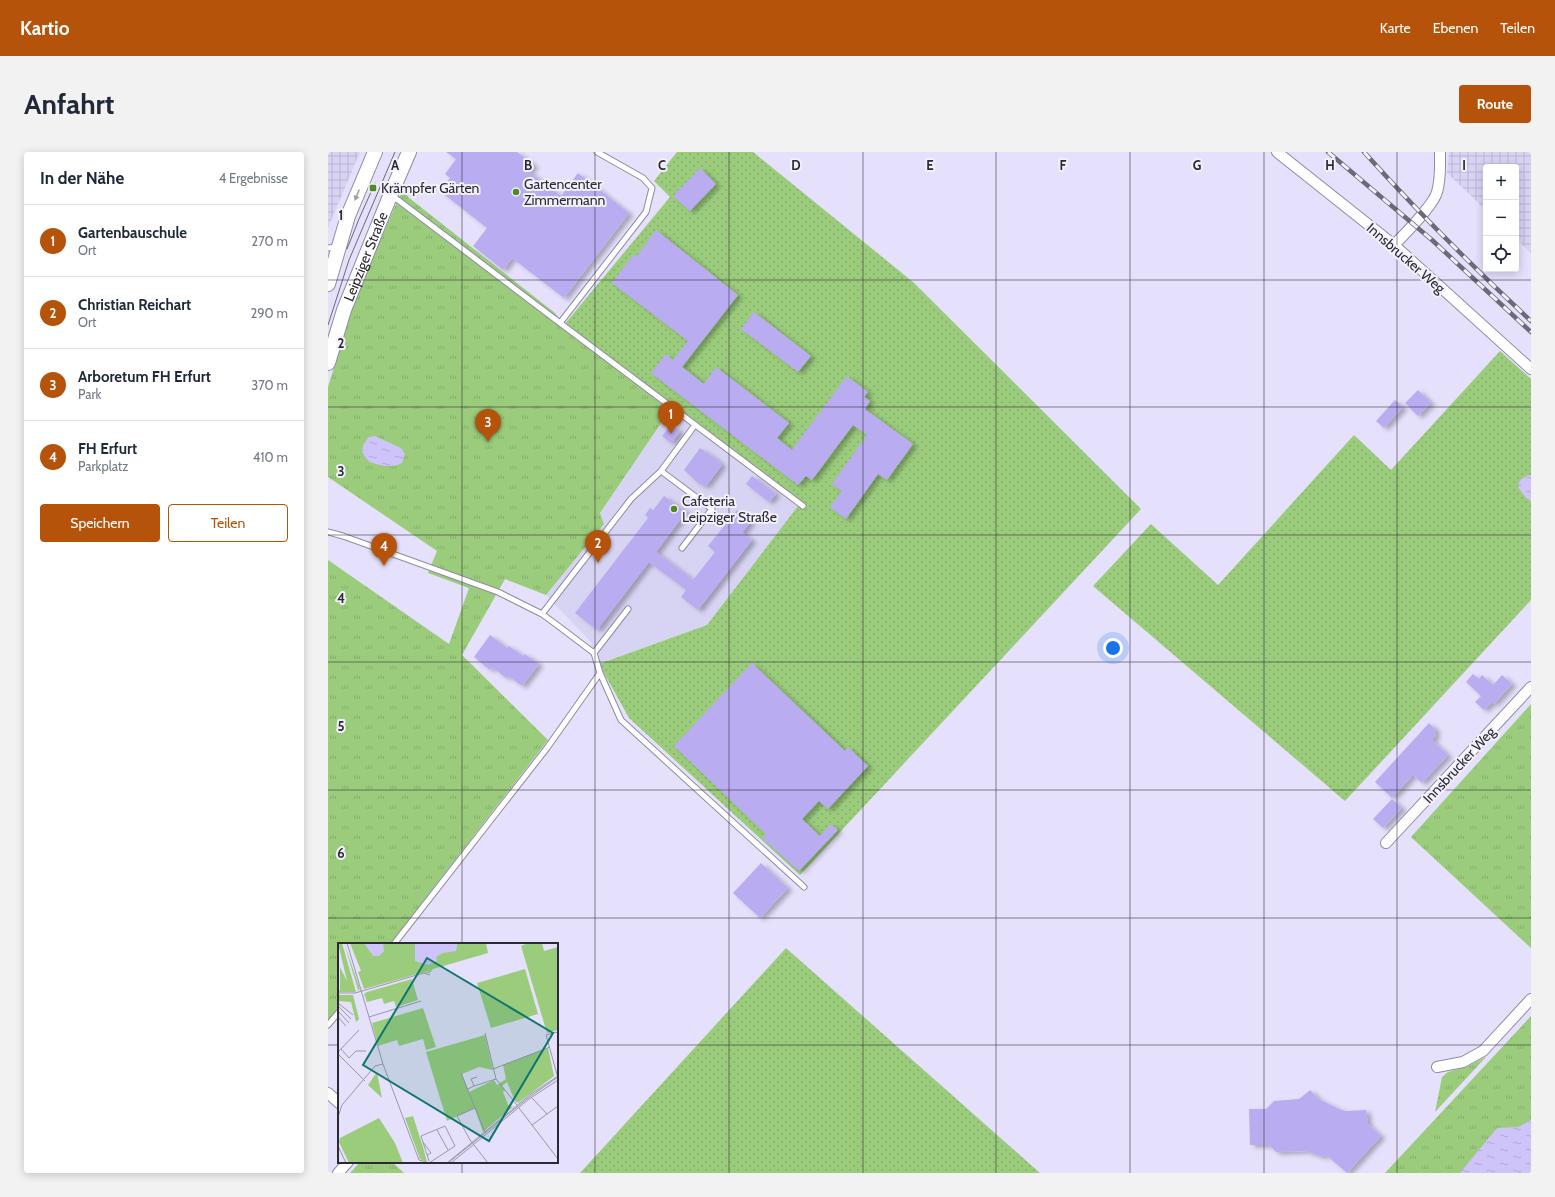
<!DOCTYPE html>
<html lang="de">
<head>
<meta charset="utf-8">
<style>
	:root { --surface:#fff; --page:#f2f2f3; --text:#1f2937; --muted:#747a83; --line:#e0e1e3; --accent:#b45309 }
	body { margin:0; font-family:Cabin,sans-serif; background:var(--page); color:var(--text) }
	.controls { position:absolute; right:12px; top:12px; display:grid; overflow:hidden; border-radius:4px; box-shadow:0 2px 10px #0003 }
	.controls button { width:36px; height:36px; display:grid; place-items:center; padding:0; border:0; border-bottom:1px solid var(--line); background:var(--surface); color:var(--text); font:20px sans-serif }
	.you { position:absolute; left:785px; top:496px; width:14px; height:14px; margin:-10px; border:3px solid #fff; border-radius:50%; background:#1a73e8; box-shadow:0 0 0 6px #1a73e833 }
	.badge { display:grid; place-items:center; width:26px; height:26px; border-radius:50%; background:var(--accent); color:#fff; font-size:13px; font-weight:700 }
	.pin { position:absolute; translate:-50% -33px; filter:drop-shadow(0 1px 2px #0008) }
	.pin::after { content:''; position:absolute; top:21px; width:14px; height:12px; background:inherit; clip-path:polygon(0 0,100% 0,50% 100%) }
	.list { margin:0; padding:0; list-style:none }
	h2 { display:flex; justify-content:space-between; align-items:center; height:52px; margin:0; padding:0 16px; font-size:17px }
	h2 small { font-size:13px; font-weight:400; color:var(--muted) }
	.list li { display:grid; grid-template-columns:26px 1fr auto; gap:12px; align-items:center; box-sizing:border-box; height:72px; padding:0 16px; border-top:1px solid var(--line) }
	.list b { display:block; font-size:15px; white-space:nowrap }
	.list p { margin:0; font-size:13px; white-space:nowrap; color:var(--muted) }
	.list em { font-size:13px; font-style:normal; color:var(--muted) }
	.actions { display:flex; gap:8px; padding:12px 16px }
	.actions a { flex:1; padding:9px 0; border:1px solid var(--accent); border-radius:4px; text-align:center; font-size:14px; color:var(--accent) }
	.actions .main { background:var(--accent); color:#fff }
	.icon { flex:none; width:22px; height:22px; fill:none; stroke:currentColor; stroke-width:2; stroke-linecap:round; stroke-linejoin:round }
	.map { position:relative; flex:none; width:1203px; height:1021px; overflow:hidden; border-radius:4px }
	header { display:flex; align-items:center; gap:24px; box-sizing:border-box; height:56px; padding:0 20px; background:var(--accent); color:#fff }
	header strong { font-size:19px }
	nav { display:flex; gap:22px; margin-inline-start:auto; font-size:14px }
	.intro { display:flex; align-items:center; justify-content:space-between; box-sizing:border-box; height:96px; padding:0 24px }
	h1 { margin:0; font-size:28px }
	.button { padding:10px 18px; border-radius:4px; background:var(--accent); color:#fff; font-size:14px; font-weight:700 }
	main { display:flex; gap:24px; padding:0 24px }
	aside { flex:1; background:var(--surface); border-radius:4px; box-shadow:0 2px 10px #0003 }
	.map>svg:first-child { display:block }
	.built { fill:#d7d3f3 }
	.industrial { fill:url(#industrial-grid) }
	.grass { fill:url(#grass-tufts) }
	.garden { fill:url(#garden-dots) }
	.water { fill:url(#water-ripples) }
	.building { fill:#baacf1; filter:url(#shadow) }
	.lines { fill:none; stroke-linecap:round; stroke-linejoin:round }
	.service-casing { stroke:#908ba4; stroke-width:7 }
	.minor-casing { stroke:#908ba4; stroke-width:12 }
	.secondary-casing { stroke:#908ba4; stroke-width:16 }
	.service { stroke:#fff; stroke-width:5 }
	.minor { stroke:#fff; stroke-width:10 }
	.secondary { stroke:#fff; stroke-width:14 }
	.tram { stroke:#6d6979; stroke-width:1 }
	.rail-casing { stroke:#6d6979; stroke-width:4.5 }
	.rail { stroke:#f2f0fb; stroke-width:3; stroke-dasharray:9; stroke-linecap:butt }
	.oneway { fill:#a09fa3 }
	.grid { fill:none; stroke:#2b2933; stroke-width:1; stroke-opacity:0.55 }
	.poi-dot { fill:#518823; stroke:#f2f0fb; stroke-width:1.5 }
	.labels { text-anchor:middle; stroke-width:4; stroke-linejoin:round; paint-order:stroke }
	.poi-label { font-size:14px; fill:#2b2933; stroke:#f2f0fb; text-anchor:start }
	.street-label { font-size:14px; fill:#2b2933; stroke:#f2f0fb }
	.inset-road { fill:none; stroke:#9b97ab; stroke-width:1 }
	.view { fill:#0f766e; fill-opacity:0.15; stroke:#0f766e; stroke-width:2 }
	.inset-edge { fill:none; stroke:#2b2933; stroke-width:2 }
	.grid-label { font-size:13px; text-anchor:middle; font-weight:bold; fill:#2b2933; stroke:#f2f0fb; stroke-width:4; stroke-linejoin:round; paint-order:stroke }
</style>
</head>
<body>
<header>
<strong>Kartio</strong>
<nav><a>Karte</a><a>Ebenen</a><a>Teilen</a></nav>
</header>
<div class="intro"><h1>Anfahrt</h1><a class="button">Route</a></div>
<main>
<aside>
<h2>In der Nähe<small>4 Ergebnisse</small></h2>
<ul class="list">
<li><span class="badge">1</span><div><b>Gartenbauschule</b><p>Ort</p></div><em>270 m</em></li>
<li><span class="badge">2</span><div><b>Christian Reichart</b><p>Ort</p></div><em>290 m</em></li>
<li><span class="badge">3</span><div><b>Arboretum FH Erfurt</b><p>Park</p></div><em>370 m</em></li>
<li><span class="badge">4</span><div><b>FH Erfurt</b><p>Parkplatz</p></div><em>410 m</em></li>
</ul>
<div class="actions"><a class="main">Speichern</a><a>Teilen</a></div>
</aside>
<div class="map">
<svg width="1203" height="1021" viewBox="0 0 1203 1021">
	<defs>
		<pattern id="industrial-grid" width="8" height="8" patternUnits="userSpaceOnUse"><rect width="8" height="8" fill="#d7d3f3"/><path d="M0 4h8M4 0v8" fill="none" stroke="#b9b5d1"/></pattern>
		<pattern id="grass-tufts" width="24" height="20" patternUnits="userSpaceOnUse"><rect width="24" height="20" fill="#9bcc7c"/><path d="M3 7l-1-3M5 7V3M7 7l1-3M15 17l-1-3M17 17v-4M19 17l1-3" fill="none" stroke="#86af6c"/></pattern>
		<pattern id="garden-dots" width="8" height="8" patternUnits="userSpaceOnUse"><rect width="8" height="8" fill="#9bcc7c"/><path d="M2 2h.1M6 6h.1" fill="none" stroke="#86af6c" stroke-width="1.8" stroke-linecap="round"/></pattern>
		<pattern id="water-ripples" width="26" height="14" patternUnits="userSpaceOnUse"><rect width="26" height="14" fill="#cec4f9"/><path d="M2 4q2-2 4 0t4 0M15 11q2-2 4 0t4 0" fill="none" stroke="#b1a8d6"/></pattern>
		<filter id="shadow"><feDropShadow dx="4.5" dy="2.5" stdDeviation="2" flood-color="#0004"/></filter>
	</defs>
	<rect width="100%" height="100%" fill="#e5e0fb"/>
	<path class="built" d="M 344,255 L 470,354 L 379,473 L 271,512 L 262,489 L 218,443 L 276,372 L 272,361 Z"/>
	<path class="industrial" d="M 0,0 L 32,0 L 0,76 Z
		M 1121,0 L 1203,0 L 1203,101 L 1188,87 L 1188,15 L 1158,15 L 1158,58 L 1119,21 Z"/>
	<path class="grass" d="M 75,36 L 80,45 L 227,161 L 236,173 L 344,255 L 272,361 L 276,372 L 218,443 L 177,427 L 134,503 L 220,588 L 62,792 L 11,792 L 11,857 L 0,871 L 0,408 L 121,492 L 141,436 L 100,421 L 109,399 L 0,325 L 0,235 L 28,144 Z
		M 1203,552 L 1203,796 L 1083,685 Z
		M 1203,864 L 1203,1021 L 1057,1021 Z
		M 1158,905 L 1107,960 L 1114,925 L 1120,920 L 1138,915 Z
		M 32,1010 L 64,1010 L 76,1021 L 22,1021 Z"/>
	<path class="garden" d="M 349,0 L 425,0 L 585,130 L 813,357 L 472,723 L 301,566 L 271,512 L 379,473 L 470,354 L 236,173 L 342,45 L 326,29 Z
		M 1172,199 L 1203,227 L 1203,448 L 1017,649 L 765,434 L 823,372 L 890,433 L 1026,283 L 1063,318 Z
		M 458,796 L 712,1021 L 252,1021 Z"/>
	<path class="water" d="M 47,284 L 73,296 L 77,302 L 74,311 C 66,316 51,314 42,310 C 39,308 36,303 34,300 L 35,293 L 41,285 Z
		M 1200,323 L 1203,323 L 1203,349 L 1198,346 L 1190,335 L 1192,328 Z
		M 1203,968 L 1203,1021 L 1132,1021 L 1169,976 L 1190,975 Z"/>
	<path class="building" d="M 118,0 L 189,0 L 206,13 L 201,20 L 233,44 L 250,21 L 301,61 L 236,146 L 184,106 L 175,118 L 145,94 L 159,76 L 112,39 L 122,26 L 117,22 L 128,7 Z
		M 372,16 L 388,32 L 362,59 L 345,44 Z
		M 328,78 L 410,143 L 354,215 L 376,232 L 388,215 L 461,271 L 449,286 L 464,298 L 519,224 L 540,240 L 536,245 L 542,249 L 537,257 L 585,292 L 559,328 L 550,322 L 518,367 L 502,355 L 514,339 L 504,332 L 539,283 L 525,273 L 484,328 L 478,324 L 470,333 L 323,221 L 338,202 L 345,208 L 360,189 L 284,131 L 305,103 L 308,105 Z
		M 426,160 L 483,204 L 470,220 L 413,177 Z
		M 1090,238 L 1103,251 L 1090,264 L 1077,251 Z
		M 1067,248 L 1075,255 L 1056,276 L 1048,269 Z
		M 343,273 L 352,280 L 343,291 L 334,284 Z
		M 372,296 L 388,307 L 394,313 L 378,334 L 370,331 L 356,318 Z
		M 424,324 L 448,342 L 441,350 L 418,332 Z
		M 336,344 L 358,360 L 328,400 L 365,428 L 387,400 L 380,394 L 409,358 L 423,369 L 414,381 L 424,388 L 370,458 L 353,445 L 358,438 L 321,410 L 269,478 L 247,461 L 320,366 L 317,363 L 322,356 L 325,358 Z
		M 162,483 L 179,496 L 181,494 L 195,504 L 197,502 L 211,512 L 194,534 L 180,524 L 178,526 L 164,515 L 162,518 L 146,505 Z
		M 424,511 L 517,599 L 520,595 L 540,614 L 500,657 L 491,649 L 474,667 L 492,684 L 503,672 L 510,678 L 471,719 L 434,686 L 438,682 L 346,594 Z
		M 1145,522 L 1151,527 L 1154,523 L 1165,533 L 1174,523 L 1184,532 L 1166,552 L 1164,550 L 1156,558 L 1147,550 L 1153,544 L 1138,530 Z
		M 1101,571 L 1108,578 L 1106,581 L 1108,583 L 1104,588 L 1120,603 L 1094,631 L 1085,623 L 1064,646 L 1047,630 Z
		M 1064,647 L 1074,656 L 1055,676 L 1045,667 Z
		M 433,711 L 460,736 L 432,766 L 405,741 Z
		M 982,938 L 991,947 L 1011,957 L 1018,959 L 1038,958 L 1040,972 L 1053,984 L 1019,1021 L 997,1002 L 995,1005 L 977,999 L 948,1000 L 941,993 L 922,993 L 921,957 L 938,957 L 946,949 L 971,947 Z"/>
	<g class="lines">
		<defs>
			<path id="service" d="M 64,45 L 70,48 L 232,171 L 318,60 L 324,36 L 315,26 L 269,0
				M 0,96 L 9,95
				M 232,171 L 475,354
				M 0,380 L 15,384 L 170,440 L 214,462 L 229,473 L 266,501 L 272,521 L 293,568 L 476,735
				M 354,396 L 384,357 L 333,319 L 367,273
				M 214,462 L 303,347 L 333,319
				M 266,501 L 300,457
				M 66,792 L 219,596 L 272,521
				M 0,873 L 11,860"/>
			<path id="minor" d="M 949,0 L 1066,93 L 1203,217
				M 1066,93 C 1076,83 1106,52 1109,40 C 1113,27 1112,13 1112,0
				M 1058,691 L 1203,535
				M 1109,915 L 1135,910 L 1155,899 L 1203,847
				M 0,941 L 11,951
				M 10,1021 L 20,1010"/>
			<g id="secondary">
				<path d="M 0,132 L 20,64 L 47,0"/>
				<path id="s1" d="M 0,211 L 16,158 L 62,44 L 81,0"/>
			</g>
		</defs>
		<use href="#service" class="service-casing"/>
		<use href="#minor" class="minor-casing"/>
		<use href="#secondary" class="secondary-casing"/>
		<use href="#service" class="service"/>
		<use href="#minor" class="minor"/>
		<use href="#secondary" class="secondary"/>
		<path class="tram" d="M 19,97 L 31,67 L 47,31
			M 0,173 L 21,108 L 67,0"/>
		<defs>
			<path id="rail" d="M 1000,0 L 1104,88 L 1203,180
				M 1036,0 C 1089,59 1145,115 1203,169"/>
		</defs>
		<use href="#rail" class="rail-casing"/>
		<use href="#rail" class="rail"/>
	</g>
	<defs><path id="oneway-solid" d="M-6-.8H1V-3.2L6.5 0L1 3.2V.8H-6Z"/></defs>
	<use class="oneway" href="#oneway-solid" transform="translate(29 43) rotate(112)"/>
	<path class="grid" d="M 134,0 L 134,792M 267,0 L 267,1021M 401,0 L 401,1021M 535,0 L 535,1021M 668,0 L 668,1021M 802,0 L 802,1021M 936,0 L 936,1021M 1069,0 L 1069,1021M 0,128 L 1203,128M 0,255 L 1203,255M 0,383 L 1203,383M 0,510 L 1203,510M 0,638 L 1203,638M 0,766 L 1203,766M 0,893 L 11,893M 229,893 L 1203,893M 134,1010 L 134,1021"/>
	<g class="poi-dot">
		<rect x="41" y="32" width="8" height="8" rx="2"/>
		<circle cx="188" cy="40" r="4"/>
		<circle cx="346" cy="357" r="4"/>
	</g>
	<g class="labels">
		<g class="poi-label">
			<text x="196" y="37">Gartencenter<tspan x="196" dy="16">Zimmermann</tspan></text>
			<text x="53" y="41">Krämpfer Gärten</text>
			<text x="354" y="354">Cafeteria<tspan x="354" dy="16">Leipziger Straße</tspan></text>
		</g>
		<g class="street-label">
			<text dy="5" stroke="none"><textPath href="#s1" startOffset="113">Leipziger Straße</textPath></text>
			<text transform="translate(1078 106) rotate(41)" y="5">Innsbrucker Weg</text>
			<text transform="translate(1131 613) rotate(-47)" y="5">Innsbrucker Weg</text>
		</g>
	</g>
	<g transform="translate(10 791)">
		<rect width="220" height="220" fill="#e5e0fb"/>
		<path d="M 0,0 L 4,0 L 18,49 L 0,49 L 2,47 L 2,24 L 9,38 ZM 6,0 L 22,46 L 20,48 L 20,47 ZM 12,0 L 148,0 L 150,10 L 95,26 L 92,30 L 86,30 L 94,27 L 26,46 L 20,29 L 23,28 ZM 190,0 L 204,0 L 206,8 L 220,4 L 220,87 L 209,90 L 183,3 ZM 74,36 L 80,57 L 58,64 L 56,58 L 46,61 L 44,55 L 29,59 L 26,51 L 29,49 ZM 0,52 L 15,52 L 21,76 L 18,79 L 13,59 L 0,58 ZM 210,105 L 216,133 L 180,160 L 177,158 L 169,139 L 164,143 L 167,147 L 165,149 L 171,164 L 176,163 L 145,189 L 131,149 L 156,137 L 159,142 L 168,136 L 165,122 ZM 41,175 L 57,200 L 65,220 L 11,220 L 1,199 L 2,195 Z" fill="#9bcc7c"/>
		<path d="M 187,26 L 200,71 L 153,85 L 139,40 ZM 85,65 L 98,104 L 88,107 L 85,96 L 61,103 L 59,97 L 40,103 L 34,80 ZM 147,92 L 155,127 L 141,124 L 124,131 L 137,165 L 109,178 L 88,109 ZM 39,129 L 44,155 L 30,142 ZM 75,173 L 85,204 L 89,219 L 82,216 L 67,175 Z" fill="#9bcc7c"/>
		<path d="M 26,0 L 45,0 L 46,8 L 41,13 L 35,13 ZM 77,0 L 119,0 L 119,4 L 118,8 L 105,10 L 98,14 L 99,18 L 90,22 L 77,18 Z" fill="#cec4f9"/>
		<path class="inset-road" d="M 9,0 L 45,121 L 81,217 L 91,220M 0,50 L 17,50 L 86,30 L 92,32M 0,60 L 15,72M 0,63 L 13,76M 0,68 L 11,80M 0,74 L 8,83M 31,74 L 83,58M 147,90 L 158,136 L 179,162M 220,91 L 218,89 L 208,92 L 220,135M 3,106 L 11,115 L 18,108 L 28,108M 0,109 L 21,87M 0,111 L 27,138M 155,126 L 212,104M 123,130 L 137,165M 136,143 L 158,136M 130,146 L 136,143 L 133,136 L 139,134M 194,155 L 209,171M 181,165 L 220,216M 0,174 L 4,162 L 37,123 L 45,121M 194,182 L 220,163M 99,187 L 110,207M 147,189 L 137,165 L 119,173 L 132,197 L 150,220M 85,199 L 93,210 L 89,212M 0,203 L 8,220M 91,218 L 83,193 L 107,183 L 117,203 L 91,220M 109,220 L 193,151 L 220,133M 110,220 L 190,155 L 220,134M 113,220 L 191,156 L 220,137"/>
		<path class="view" d="M 89,15 L 215,90 L 151,198 L 25,122 Z"/>
		<rect width="220" height="220" class="inset-edge"/>
	</g>
	<g class="grid-label">
		<text x="67" y="18">A</text>
		<text x="200" y="18">B</text>
		<text x="334" y="18">C</text>
		<text x="468" y="18">D</text>
		<text x="602" y="18">E</text>
		<text x="735" y="18">F</text>
		<text x="869" y="18">G</text>
		<text x="1002" y="18">H</text>
		<text x="1136" y="18">I</text>
		<text x="13" y="68">1</text>
		<text x="13" y="196">2</text>
		<text x="13" y="324">3</text>
		<text x="13" y="451">4</text>
		<text x="13" y="579">5</text>
		<text x="13" y="706">6</text>
	</g>
</svg>
<div class="controls">
<button>+</button>
<button>−</button>
<button><svg class="icon" aria-label="locate" viewBox="0 0 24 24"><circle cx="12" cy="12" r="6"/><path d="M12 2v4M12 18v4M2 12h4M18 12h4"/></svg></button>
</div>
<div class="you"></div>
<div class="pin badge" style="left:343px;top:282px">1</div>
<div class="pin badge" style="left:270px;top:411px">2</div>
<div class="pin badge" style="left:160px;top:290px">3</div>
<div class="pin badge" style="left:56px;top:414px">4</div>
</div>
</main>
</body>
</html>
